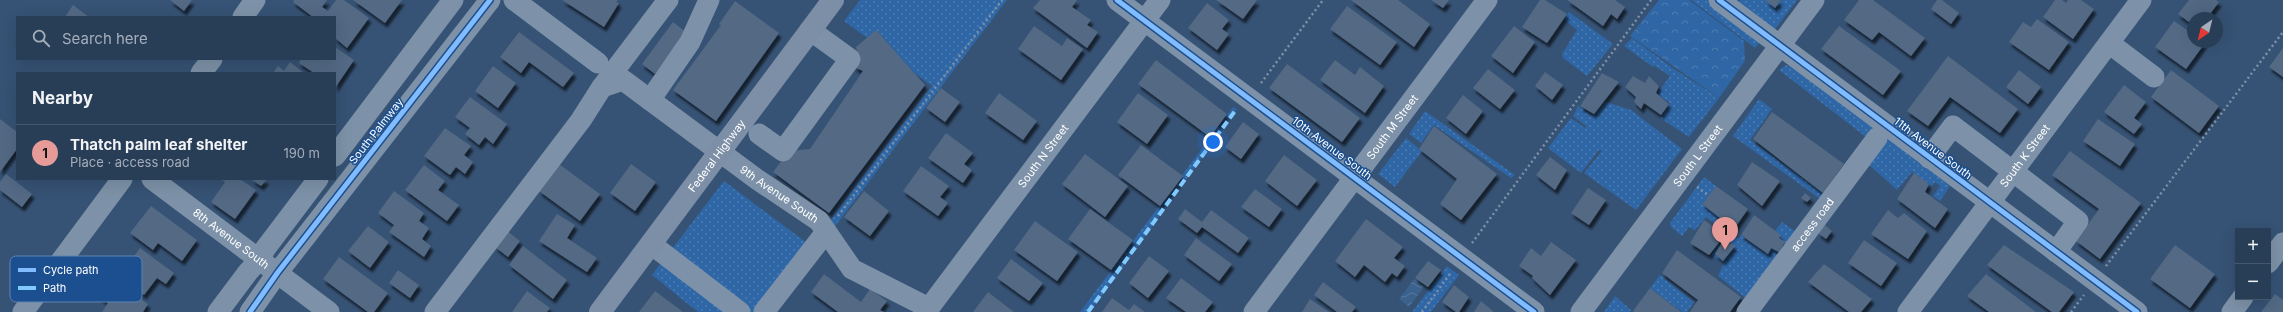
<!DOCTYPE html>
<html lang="en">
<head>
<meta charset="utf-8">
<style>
	:root { --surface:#283e57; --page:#30455d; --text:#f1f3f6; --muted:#a5aeba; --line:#44576d; --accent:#e69b98 }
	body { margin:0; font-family:Inter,sans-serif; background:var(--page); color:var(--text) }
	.controls { position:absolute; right:12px; bottom:12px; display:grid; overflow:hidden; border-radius:0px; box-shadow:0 4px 16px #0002 }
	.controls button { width:36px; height:36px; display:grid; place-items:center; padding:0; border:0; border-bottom:1px solid var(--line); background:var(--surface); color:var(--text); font:20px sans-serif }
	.compass { position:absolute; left:2187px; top:12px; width:36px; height:36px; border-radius:50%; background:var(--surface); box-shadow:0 4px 16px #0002; rotate:215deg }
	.you { position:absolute; left:1213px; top:142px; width:14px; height:14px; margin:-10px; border:3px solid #fff; border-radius:50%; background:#1a73e8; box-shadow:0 0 0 6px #1a73e833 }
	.badge { display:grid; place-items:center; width:26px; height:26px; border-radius:50%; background:var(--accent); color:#111; font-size:13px; font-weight:700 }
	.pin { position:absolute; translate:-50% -33px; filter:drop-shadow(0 1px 2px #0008) }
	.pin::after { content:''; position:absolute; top:21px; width:14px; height:12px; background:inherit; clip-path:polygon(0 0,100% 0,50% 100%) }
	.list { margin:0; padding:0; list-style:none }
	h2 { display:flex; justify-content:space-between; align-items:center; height:52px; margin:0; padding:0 16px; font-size:17px }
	h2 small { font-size:13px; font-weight:400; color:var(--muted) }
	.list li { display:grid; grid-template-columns:26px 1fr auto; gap:12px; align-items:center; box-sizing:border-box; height:56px; padding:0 16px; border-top:1px solid var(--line) }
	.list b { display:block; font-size:15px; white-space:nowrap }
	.list p { margin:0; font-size:13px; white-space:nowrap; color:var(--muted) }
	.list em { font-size:13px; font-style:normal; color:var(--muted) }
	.icon { flex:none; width:22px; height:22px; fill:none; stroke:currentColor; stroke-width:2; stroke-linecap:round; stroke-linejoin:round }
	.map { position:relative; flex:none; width:2283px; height:312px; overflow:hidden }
	.search { position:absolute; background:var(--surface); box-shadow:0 4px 16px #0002; left:16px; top:16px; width:320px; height:44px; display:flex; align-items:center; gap:10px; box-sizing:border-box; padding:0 14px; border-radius:0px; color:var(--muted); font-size:15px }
	.panel { position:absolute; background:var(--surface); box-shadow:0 4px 16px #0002; left:16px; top:72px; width:320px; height:108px; border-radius:0px }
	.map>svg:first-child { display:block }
	.grass { fill:url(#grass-dots) }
	.forest { fill:url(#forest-crowns) }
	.water { fill:url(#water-waves) }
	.building { fill:#526984; filter:url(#shadow) }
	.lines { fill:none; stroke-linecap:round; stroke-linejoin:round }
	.path { stroke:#7d92a8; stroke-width:2.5; stroke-dasharray:2 3; stroke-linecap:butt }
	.minor { stroke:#7d92a8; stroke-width:21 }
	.major { stroke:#7d8ea7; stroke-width:22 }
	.quiet { stroke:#80caff; stroke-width:4; stroke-dasharray:8 4; stroke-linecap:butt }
	.cycleway-casing { stroke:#1b4f8f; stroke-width:8 }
	.cycleway { stroke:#80bcff; stroke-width:5 }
	.labels { text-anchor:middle; stroke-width:3; stroke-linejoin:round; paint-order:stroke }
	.street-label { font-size:11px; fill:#fff; stroke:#1b4f8f }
	.key { fill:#1b4f8f; stroke:#5f84b1; stroke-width:1 }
	.key-label { font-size:11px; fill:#fff }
</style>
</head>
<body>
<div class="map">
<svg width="2283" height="312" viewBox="0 0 2283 312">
	<defs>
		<pattern id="grass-dots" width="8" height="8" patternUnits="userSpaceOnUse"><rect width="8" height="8" fill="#2f66a5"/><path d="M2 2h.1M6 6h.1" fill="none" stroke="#4e7db2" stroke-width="1.8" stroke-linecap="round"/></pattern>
		<pattern id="forest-crowns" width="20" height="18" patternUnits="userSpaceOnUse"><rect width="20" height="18" fill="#2f66a5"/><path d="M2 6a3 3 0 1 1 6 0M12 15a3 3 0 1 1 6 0" fill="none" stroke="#4e7db2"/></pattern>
		<pattern id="water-waves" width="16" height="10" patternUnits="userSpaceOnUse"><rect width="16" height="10" fill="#3b618d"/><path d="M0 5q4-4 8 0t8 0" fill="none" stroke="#58799e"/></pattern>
		<filter id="shadow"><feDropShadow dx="2.5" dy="4.5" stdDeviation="1" flood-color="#0009"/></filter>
	</defs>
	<rect width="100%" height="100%" fill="#365274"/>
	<path class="grass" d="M 860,0 L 1007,0 L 770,312 L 698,312 L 652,275 L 724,181 L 811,246 L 932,86 L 844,21 Z
		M 1691,0 L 1707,0 L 1762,40 L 1755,48 Z
		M 1740,0 L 1769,0 L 1777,5 L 1782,0 L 1797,0 L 1775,29 L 1770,29 L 1737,4 Z
		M 1569,12 L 1613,44 L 1587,76 L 1563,58 L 1562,54 L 1577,30 L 1564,19 Z
		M 1632,38 L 1674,69 L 1719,98 L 1689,137 L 1660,118 L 1670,103 L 1657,94 L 1670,76 L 1655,66 L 1653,67 L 1624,46 Z
		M 1786,65 L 1799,70 L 1950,186 L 1940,201 L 1933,196 L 1940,186 L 1935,182 L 1932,186 L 1912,172 L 1897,190 L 1867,163 L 1750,312 L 1737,312 L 1747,299 L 1718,276 L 1724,263 L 1711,255 L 1727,234 L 1733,237 L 1706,217 L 1695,230 L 1689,227 L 1682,236 L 1671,227 L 1670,223 L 1704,177 L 1716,186 L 1702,204 L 1734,229 L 1731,234 L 1738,239 L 1741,235 L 1767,254 L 1771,248 L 1779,252 L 1785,243 L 1779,238 L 1775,231 L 1782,222 L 1799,234 L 1823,201 L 1733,136 L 1759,99 L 1772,109 L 1750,140 L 1823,193 L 1866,137 L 1779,70 Z
		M 1606,102 L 1631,110 L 1682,149 L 1636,210 L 1584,173 L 1602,151 L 1599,150 L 1581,173 L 1548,148 L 1571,118 L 1585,128 L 1586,126 L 1573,116 L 1578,106 L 1593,116 Z
		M 1233,107 L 1237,109 L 1090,312 L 1080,312 Z
		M 1425,111 L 1515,175 L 1511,178 L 1434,125 L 1421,143 L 1409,134 Z
		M 1406,138 L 1422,151 L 1395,187 L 1378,174 Z
		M 1447,266 L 1459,275 L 1431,312 L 1412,312 Z
		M 1660,275 L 1694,302 L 1687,312 L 1682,312 L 1650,288 Z
		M 1615,296 L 1631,310 L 1630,312 L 1604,312 Z"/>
	<path class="forest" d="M 1659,0 L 1689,0 L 1744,41 L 1745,61 L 1719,98 L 1630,36 Z"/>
	<path class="water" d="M 1414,279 L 1424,287 L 1409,307 L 1399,299 Z"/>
	<path class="building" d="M 170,0 L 192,0 L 184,11 Z
		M 294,0 L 327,0 L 322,7 L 328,11 L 336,0 L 344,0 L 369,18 L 347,48 L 335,38 L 335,17 L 313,17 L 293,2 Z
		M 353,0 L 402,0 L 385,23 Z
		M 562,0 L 618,0 L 616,2 L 619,3 L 604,27 Z
		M 1040,0 L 1077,0 L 1072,7 L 1091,20 L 1087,25 L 1098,32 L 1087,48 L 1033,8 Z
		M 1216,0 L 1257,0 L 1243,19 Z
		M 1351,0 L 1398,0 L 1430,24 L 1414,47 Z
		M 1431,0 L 1449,0 L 1443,8 Z
		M 1540,0 L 1545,0 L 1567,14 L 1547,43 L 1522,27 Z
		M 1567,0 L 1615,0 L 1625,7 L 1617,19 L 1611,14 L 1603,26 Z
		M 1765,0 L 1781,0 L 1775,8 Z
		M 1859,0 L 1873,0 L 1925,38 L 1911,56 L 1879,32 L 1872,40 L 1844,20 Z
		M 1937,0 L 1942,0 L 1959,13 L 1951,24 L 1931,9 Z
		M 2055,0 L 2062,0 L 2066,3 L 2068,0 L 2081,0 L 2094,9 L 2073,39 L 2043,17 Z
		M 2189,0 L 2216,0 L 2219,2 L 2207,18 L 2193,18 L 2193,25 L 2178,14 Z
		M 735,1 L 779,33 L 716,121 L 673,90 L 721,25 L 719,24 Z
		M 1207,3 L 1229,20 L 1222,29 L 1229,34 L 1217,50 L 1188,28 Z
		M 73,5 L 89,17 L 65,17 Z
		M 1347,6 L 1397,42 L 1380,65 L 1330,29 Z
		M 2037,19 L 2069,42 L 2049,70 L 2009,42 L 2023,22 L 2031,27 Z
		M 2174,21 L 2193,34 L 2193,42 L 2205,43 L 2186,69 L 2155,47 Z
		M 673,22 L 686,32 L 655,74 L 642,64 Z
		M 1034,26 L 1062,46 L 1067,38 L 1083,49 L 1061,80 L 1018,49 Z
		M 1514,26 L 1535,42 L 1513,73 L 1491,56 Z
		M 1839,26 L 1901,71 L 1883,95 L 1821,49 Z
		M 876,30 L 925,85 L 829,213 L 773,172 L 789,151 L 810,149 L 863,71 L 854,67 L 859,59 L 856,47 Z
		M 519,32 L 574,73 L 563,87 L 529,62 L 521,73 L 500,57 Z
		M 335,47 L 354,60 L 335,88 L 335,73 L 314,73 L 299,63 L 301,59 L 335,59 Z
		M 2283,48 L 2283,77 L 2269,67 Z
		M 1948,56 L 2018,109 L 2000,133 L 1950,97 L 1928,126 L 1907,111 Z
		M 1156,60 L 1227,114 L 1210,137 L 1138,84 Z
		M 1335,60 L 1355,75 L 1360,67 L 1384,86 L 1365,113 L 1320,80 Z
		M 290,62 L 304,73 L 273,73 L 278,66 L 284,71 Z
		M 1287,64 L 1360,118 L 1342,142 L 1269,88 Z
		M 493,66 L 516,83 L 498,108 L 475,91 Z
		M 1488,69 L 1515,90 L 1500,109 L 1473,88 Z
		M 2019,70 L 2041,87 L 2028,104 L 2006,87 Z
		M 2171,70 L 2219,106 L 2199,133 L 2151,97 Z
		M 1545,72 L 1563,85 L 1552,100 L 1535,86 Z
		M 1602,73 L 1619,82 L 1594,114 L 1580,106 Z
		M 1633,76 L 1645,83 L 1649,76 L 1659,86 L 1656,93 L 1669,104 L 1661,115 L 1644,103 L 1641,109 L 1634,102 L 1636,97 L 1625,87 Z
		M 2124,85 L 2146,102 L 2134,118 L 2142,124 L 2134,134 L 2104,112 Z
		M 941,88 L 960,102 L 945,122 L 926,108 Z
		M 999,93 L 1037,121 L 1023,140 L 985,113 Z
		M 1138,93 L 1168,115 L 1147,144 L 1117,122 Z
		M 1463,95 L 1483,111 L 1466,134 L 1446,118 Z
		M 470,97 L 507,124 L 493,144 L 485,137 L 479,145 L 465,134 L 470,128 L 455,117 Z
		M 1772,112 L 1844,164 L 1823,193 L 1753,139 Z
		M 0,119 L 17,132 L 17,149 L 0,172 Z
		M 2098,119 L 2135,144 L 2120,166 L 2083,141 Z
		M 1243,122 L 1259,134 L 1241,159 L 1225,147 Z
		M 1434,126 L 1497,174 L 1461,220 L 1440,204 L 1457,179 L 1419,149 Z
		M 445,128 L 471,146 L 464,155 L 473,162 L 465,174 L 456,167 L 450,175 L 424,156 Z
		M 946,133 L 973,153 L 964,164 L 972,170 L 963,183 L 928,158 Z
		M 1141,145 L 1183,176 L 1160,206 L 1118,175 Z
		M 2070,151 L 2141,203 L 2100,259 L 2076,241 L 2099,209 L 2052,175 Z
		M 1085,154 L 1128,186 L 1105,217 L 1062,184 Z
		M 1284,155 L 1317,180 L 1297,206 L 1265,181 Z
		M 1550,157 L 1567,170 L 1555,190 L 1536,175 Z
		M 1752,162 L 1780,181 L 1762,206 L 1737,185 Z
		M 559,164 L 600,194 L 580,221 L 539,191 Z
		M 631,164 L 656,182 L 635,211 L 610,193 Z
		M 424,165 L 445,181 L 438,190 L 459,205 L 447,221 L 405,190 Z
		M 921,166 L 949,186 L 940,197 L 948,203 L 938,216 L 903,191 Z
		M 1914,173 L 1929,184 L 1925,192 L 1948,209 L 1935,228 L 1897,199 Z
		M 6,174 L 32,194 L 22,207 L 0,190 L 0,182 Z
		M 220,179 L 240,179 L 256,190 L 235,219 L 211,202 L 225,182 Z
		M 251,179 L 267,179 L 261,186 Z
		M 1716,186 L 1748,209 L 1734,229 L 1702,204 Z
		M 1588,188 L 1606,200 L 1589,225 L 1571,213 Z
		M 1255,189 L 1282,209 L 1269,227 L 1241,207 Z
		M 394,191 L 424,213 L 419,221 L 429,228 L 422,239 L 431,246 L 424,257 L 389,232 L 394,225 L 378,213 Z
		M 864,191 L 889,211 L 870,236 L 844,217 Z
		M 1805,193 L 1811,198 L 1807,202 L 1801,198 Z
		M 151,206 L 197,240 L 182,261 L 158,243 L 153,250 L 130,233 Z
		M 1090,209 L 1133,240 L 1111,270 L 1068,239 Z
		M 1185,209 L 1202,222 L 1211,210 L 1249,238 L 1238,253 L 1202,227 L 1197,233 L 1178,219 Z
		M 1888,210 L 1898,218 L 1904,213 L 1927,231 L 1908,259 L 1871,234 Z
		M 557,214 L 575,225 L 567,238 L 597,258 L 587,272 L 539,241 Z
		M 1754,215 L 1781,235 L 1779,238 L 1785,242 L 1779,252 L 1771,248 L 1768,254 L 1741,235 Z
		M 1366,219 L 1403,247 L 1394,258 L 1405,266 L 1397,277 L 1392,273 L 1385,282 L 1364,265 L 1355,277 L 1335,261 Z
		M 1704,220 L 1725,235 L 1709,255 L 1690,243 Z
		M 1035,221 L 1078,252 L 1057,281 L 1014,250 Z
		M 1825,225 L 1832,231 L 1826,239 L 1818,233 Z
		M 368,226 L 389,242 L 370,268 L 348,251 Z
		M 507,231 L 520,241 L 508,257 L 495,247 Z
		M 1196,238 L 1232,264 L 1219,281 L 1184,255 Z
		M 1725,238 L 1735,246 L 1723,261 L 1715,254 Z
		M 1864,240 L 1897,263 L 1881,286 L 1848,263 Z
		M 1551,242 L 1576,260 L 1550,295 L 1532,278 L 1533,276 L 1519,266 L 1531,248 L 1541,256 Z
		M 2004,245 L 2074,292 L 2059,312 L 2052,312 L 1987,265 Z
		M 2175,245 L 2215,274 L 2190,308 L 2150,279 Z
		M 523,246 L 567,280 L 553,299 L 509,265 Z
		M 140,248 L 174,273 L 166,284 L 157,278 L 144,295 L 119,277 Z
		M 1677,250 L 1741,297 L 1730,312 L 1690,312 L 1698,300 L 1662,273 Z
		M 1149,256 L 1169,271 L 1148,298 L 1129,283 Z
		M 339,257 L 388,293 L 374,312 L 368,312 L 323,279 Z
		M 1011,259 L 1043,283 L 1029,301 L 997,278 Z
		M 1428,261 L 1441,270 L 1428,287 L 1415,278 Z
		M 1824,264 L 1872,299 L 1861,312 L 1849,312 L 1808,282 Z
		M 398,270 L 419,285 L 410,298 L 389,283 Z
		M 824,274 L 861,302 L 870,289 L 887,301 L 880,310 L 884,312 L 838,312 L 811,292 Z
		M 1986,274 L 2036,312 L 1989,312 L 1967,296 Z
		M 111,278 L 148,304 L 143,312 L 102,312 L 108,303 L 98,296 Z
		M 1181,278 L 1213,302 L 1205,312 L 1186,312 L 1166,298 Z
		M 1323,282 L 1356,307 L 1352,312 L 1337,312 L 1314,295 Z
		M 1454,285 L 1469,297 L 1459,312 L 1456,312 L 1442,302 Z
		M 1650,288 L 1681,312 L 1634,312 L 1633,311 Z
		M 527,291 L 550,308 L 547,312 L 512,312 Z
		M 655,291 L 683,312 L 639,312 Z
		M 988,292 L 1014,312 L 973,312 Z
		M 2275,294 L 2283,300 L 2283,312 L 2261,312 Z
		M 1112,298 L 1129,310 L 1134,304 L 1145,312 L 1102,312 Z
		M 1310,299 L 1329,312 L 1302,312 Z
		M 1481,301 L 1494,312 L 1474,312 Z"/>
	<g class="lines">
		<path class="path" d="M 1261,83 L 1323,0
			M 1697,187 L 1708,195
			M 838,216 L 1002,0
			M 1472,243 L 1651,0
			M 2106,266 L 2283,32
			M 1422,312 L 1450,274
			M 2071,312 L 2084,295"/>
		<g class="minor">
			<path d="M 514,0 L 598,63"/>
			<path d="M 1117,0 L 1534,312"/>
			<path d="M 1719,0 L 2137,312"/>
			<path d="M 243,17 L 255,0"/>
			<path d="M 2109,43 L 2154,77"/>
			<path d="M 201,73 L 212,59"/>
			<path d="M 602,87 L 668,0"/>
			<path d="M 650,100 L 690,42 L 709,0"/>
			<path d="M 759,134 L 783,151 L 850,59 L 810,30"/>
			<path d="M 335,156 L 453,0"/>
			<path d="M 1929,158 L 1953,126 L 2078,221 L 2056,252"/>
			<path id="s1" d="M 152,179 L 329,312"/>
			<path d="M 651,244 L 740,312"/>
			<path d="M 2268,263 L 2283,243"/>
			<path d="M 23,312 L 122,179"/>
			<path d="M 218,312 L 248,272 L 260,259 L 265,249 L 318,179"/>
			<path d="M 250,312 L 278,272 L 490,0"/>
			<path id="s2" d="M 435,312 L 581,120 L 602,87 L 623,80 L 758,180 L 819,221 L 852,269 L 929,308"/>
			<path d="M 764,312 L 826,232"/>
			<path id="s3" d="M 926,312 L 1160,0"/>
			<path id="s4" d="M 1254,312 L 1487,0"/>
			<path id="s5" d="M 1581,312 L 1814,0"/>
			<path id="s6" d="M 1747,312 L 1877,138"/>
			<path id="s7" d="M 1908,312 L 2141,0"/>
			<path d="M 2232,312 L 2243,297"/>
		</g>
		<path class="major" id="s8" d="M 600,312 L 833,0"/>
		<path class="quiet" d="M 1088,312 L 1235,111"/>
		<defs>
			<path id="cycleway" d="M 1117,0 L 1534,312
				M 1719,0 L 2137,312
				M 250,312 L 278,272 L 490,0"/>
		</defs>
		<use href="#cycleway" class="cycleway-casing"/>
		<use href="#cycleway" class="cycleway"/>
	</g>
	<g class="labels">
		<g class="street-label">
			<text dy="4" stroke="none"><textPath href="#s4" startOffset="231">South M Street</textPath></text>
			<text transform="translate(376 131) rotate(-52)" y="4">South Palmway</text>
			<text transform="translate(1332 148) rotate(37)" y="4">10th Avenue South</text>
			<text transform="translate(1933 148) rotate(37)" y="4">11th Avenue South</text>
			<text dy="4" stroke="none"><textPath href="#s8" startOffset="195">Federal Highway</textPath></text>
			<text dy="4" stroke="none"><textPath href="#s3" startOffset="195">South N Street</textPath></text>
			<text dy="4" stroke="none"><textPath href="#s5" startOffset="195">South L Street</textPath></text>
			<text dy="4" stroke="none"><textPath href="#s7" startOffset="195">South K Street</textPath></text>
			<text dy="4" stroke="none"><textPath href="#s2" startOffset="496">9th Avenue South</textPath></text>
			<text dy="4" stroke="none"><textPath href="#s6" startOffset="109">access road</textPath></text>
			<text dy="4" stroke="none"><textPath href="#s1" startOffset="99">8th Avenue South</textPath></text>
		</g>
	</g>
	<rect x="10" y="256" width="132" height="46" rx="6" class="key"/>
	<rect x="18" y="268" width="18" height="4" fill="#80bcff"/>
	<rect x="18" y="286" width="18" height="4" fill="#80caff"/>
	<g class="key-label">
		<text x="43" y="274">Cycle path</text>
		<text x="43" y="292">Path</text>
	</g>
</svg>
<div class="controls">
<button>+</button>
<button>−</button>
</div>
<svg class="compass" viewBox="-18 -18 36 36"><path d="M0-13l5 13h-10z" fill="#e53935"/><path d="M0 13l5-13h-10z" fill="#a5aeba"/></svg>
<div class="you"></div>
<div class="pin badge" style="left:1725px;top:250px">1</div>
<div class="search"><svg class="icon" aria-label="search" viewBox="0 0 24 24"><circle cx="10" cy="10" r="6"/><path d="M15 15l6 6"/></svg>Search here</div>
<section class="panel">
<h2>Nearby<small></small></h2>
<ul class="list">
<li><span class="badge">1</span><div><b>Thatch palm leaf shelter</b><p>Place · access road</p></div><em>190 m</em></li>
</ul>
</section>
</div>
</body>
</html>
